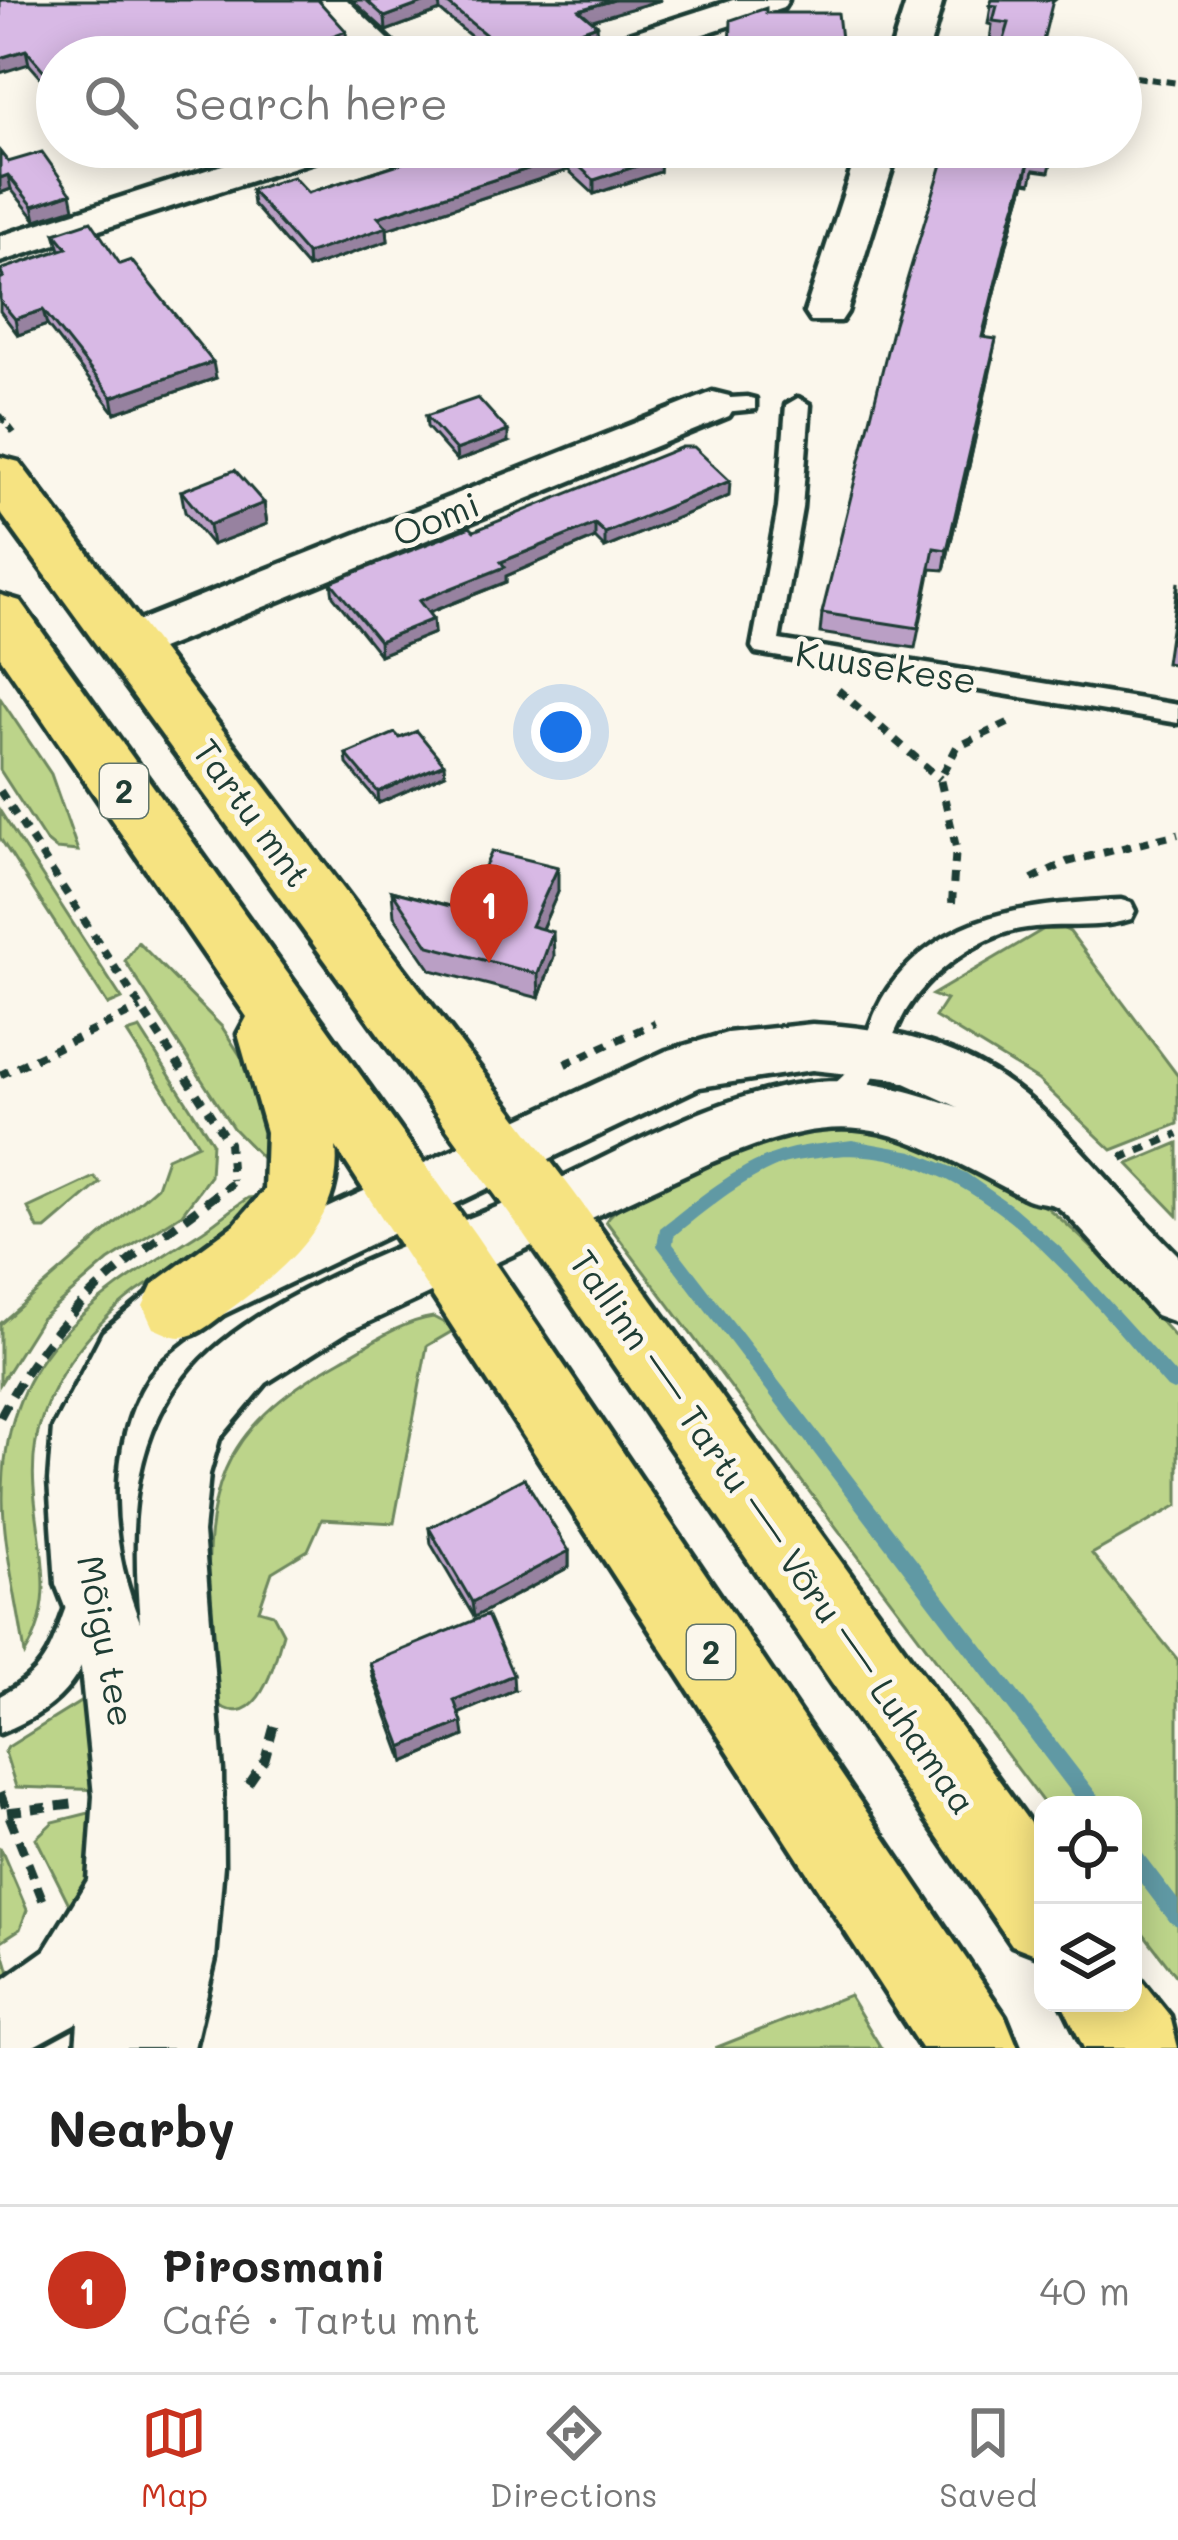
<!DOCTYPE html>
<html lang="en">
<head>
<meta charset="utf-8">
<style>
	:root { --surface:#fff; --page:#f6f6f6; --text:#222; --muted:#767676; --line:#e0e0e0; --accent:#c8321e }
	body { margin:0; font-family:Mali,sans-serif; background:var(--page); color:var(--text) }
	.controls { position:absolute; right:36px; bottom:36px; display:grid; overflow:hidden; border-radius:24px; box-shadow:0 6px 30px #0003 }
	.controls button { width:108px; height:108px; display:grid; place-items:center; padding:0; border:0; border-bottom:3px solid var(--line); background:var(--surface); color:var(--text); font:60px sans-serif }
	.you { position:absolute; left:561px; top:732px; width:42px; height:42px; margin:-30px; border:9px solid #fff; border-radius:50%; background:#1a73e8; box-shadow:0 0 0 18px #1a73e833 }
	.badge { display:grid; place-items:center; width:78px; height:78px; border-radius:50%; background:var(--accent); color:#fff; font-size:39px; font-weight:700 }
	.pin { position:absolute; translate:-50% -99px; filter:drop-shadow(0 3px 6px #0008) }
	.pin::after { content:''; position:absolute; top:63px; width:42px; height:36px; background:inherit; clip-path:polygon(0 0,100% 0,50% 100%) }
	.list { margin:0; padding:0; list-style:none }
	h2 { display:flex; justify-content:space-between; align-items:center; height:156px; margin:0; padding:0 48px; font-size:51px }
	h2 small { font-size:39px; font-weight:400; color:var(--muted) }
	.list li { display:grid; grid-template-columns:78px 1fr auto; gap:36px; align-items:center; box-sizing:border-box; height:168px; padding:0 48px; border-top:3px solid var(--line) }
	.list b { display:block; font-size:45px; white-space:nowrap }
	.list p { margin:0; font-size:39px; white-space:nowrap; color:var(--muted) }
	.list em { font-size:39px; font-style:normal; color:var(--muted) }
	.icon { flex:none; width:66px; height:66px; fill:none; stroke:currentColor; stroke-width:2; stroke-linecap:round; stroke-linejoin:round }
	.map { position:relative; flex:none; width:1178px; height:2048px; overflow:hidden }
	.search { position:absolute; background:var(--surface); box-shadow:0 6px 30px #0003; left:36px; right:36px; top:36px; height:132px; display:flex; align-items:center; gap:30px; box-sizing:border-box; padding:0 42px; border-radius:66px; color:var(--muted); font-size:45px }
	.sheet { height:324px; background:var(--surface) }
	nav { display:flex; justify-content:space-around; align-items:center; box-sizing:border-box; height:168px; border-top:3px solid var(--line); background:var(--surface); font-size:33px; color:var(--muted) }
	nav a { display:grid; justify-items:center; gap:6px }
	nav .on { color:var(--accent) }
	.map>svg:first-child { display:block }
	.green { fill:#bcd48a; stroke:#6e885f; stroke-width:3 }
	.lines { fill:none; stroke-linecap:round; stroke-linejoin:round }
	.stream { fill:#6199a4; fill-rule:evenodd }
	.lane-casing { stroke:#1f3d34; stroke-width:9 }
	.street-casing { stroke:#1f3d34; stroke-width:9 }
	.highway-casing { stroke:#1f3d34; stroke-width:9 }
	.path-far2 { stroke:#1f3d34; stroke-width:6; stroke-dasharray:9 6; stroke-linecap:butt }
	.path-far1 { stroke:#1f3d34; stroke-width:8; stroke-dasharray:10 9; stroke-linecap:butt }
	.path { stroke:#1f3d34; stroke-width:9; stroke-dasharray:15 10; stroke-linecap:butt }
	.lane { fill:#fbf7ec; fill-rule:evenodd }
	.street { fill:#fbf7ec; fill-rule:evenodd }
	.highway { fill:#f6e381; fill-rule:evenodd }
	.wall { fill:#ba9fc5; stroke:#1f3d34; stroke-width:3 }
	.shaded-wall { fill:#9782a0; stroke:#1f3d34; stroke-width:3 }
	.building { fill:#d8b9e5; stroke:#1f3d34; stroke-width:3 }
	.labels { text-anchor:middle; stroke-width:10; stroke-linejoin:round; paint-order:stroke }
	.shield { fill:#fbf7ec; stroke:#61756b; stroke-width:3 }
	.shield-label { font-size:33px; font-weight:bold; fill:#1f3d34 }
	.street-label { font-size:36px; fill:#1f3d34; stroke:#fbf7ec }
</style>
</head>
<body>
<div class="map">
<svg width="1178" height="2048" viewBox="0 0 1178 2048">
	<rect width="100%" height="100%" fill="#fbf7ec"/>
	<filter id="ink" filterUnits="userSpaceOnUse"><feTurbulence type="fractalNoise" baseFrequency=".00833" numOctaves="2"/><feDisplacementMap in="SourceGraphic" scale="24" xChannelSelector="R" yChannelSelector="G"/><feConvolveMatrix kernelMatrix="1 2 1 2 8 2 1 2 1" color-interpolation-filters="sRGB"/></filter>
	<g filter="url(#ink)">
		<path class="green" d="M 0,698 L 51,774 L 78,851 L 56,849 L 46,841 L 0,770 Z
			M 0,811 L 122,999 L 108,1005 L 0,838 Z
			M 1060,927 L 1070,932 L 1178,1076 L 1178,1124 L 1112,1150 L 1038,1080 L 935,1017 L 946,1000 L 932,995 L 1044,929 Z
			M 138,942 L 222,1027 L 271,1103 L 268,1164 L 233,1128 L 125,961 Z
			M 140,1029 L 212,1142 L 210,1176 L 182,1214 L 108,1261 L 41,1319 L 0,1384 L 0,1324 L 157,1187 L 167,1158 L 198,1144 L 127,1033 Z
			M 857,1125 C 1014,1152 1076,1228 1178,1340 L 1178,1505 L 1092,1554 L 1178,1660 L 1178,1978 L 1133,1920 L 1133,1805 L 1045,1805 L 606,1221 C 618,1199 716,1155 745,1144 C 780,1130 819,1127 857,1125 Z
			M 1178,1143 L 1178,1216 L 1128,1164 Z
			M 94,1177 L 100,1183 L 46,1229 L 38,1229 L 28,1208 Z
			M 277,1195 C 266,1208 254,1225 241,1236 C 221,1252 190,1261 167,1273 C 112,1302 64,1355 43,1415 C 11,1503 73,1577 25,1654 C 18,1604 4,1550 3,1500 C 2,1355 88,1303 196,1235 C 215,1224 230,1209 248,1198 Z
			M 433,1317 L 456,1329 L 427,1346 L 394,1523 L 322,1519 L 308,1550 L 272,1572 L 259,1610 L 273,1614 L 283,1633 C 274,1665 257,1741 209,1698 L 206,1677 C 213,1519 185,1447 341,1360 C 370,1344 400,1322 433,1317 Z
			M 82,1701 L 91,1704 L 106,1790 L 16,1787 L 5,1752 L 8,1747 Z
			M 105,1809 L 102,1844 L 76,1918 L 36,1838 L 53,1822 Z
			M 0,1847 L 27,1910 L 20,1929 L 0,1942 L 11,1979 L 0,1983 Z
			M 849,1995 L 881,2048 L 715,2048 Z"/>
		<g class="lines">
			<path class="stream" d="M 852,1140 L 913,1151 L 966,1173 L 1014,1207 L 1060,1247 L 1178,1377 L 1178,1389 L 1173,1391 L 1167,1388 C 1082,1292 971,1137 825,1157 C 810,1159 795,1160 780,1165 C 741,1181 707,1209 674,1236 L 673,1244 L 1100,1798 L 1103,1805 L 1081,1805 L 657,1246 L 660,1228 C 700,1197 743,1159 793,1148 C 812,1144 832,1143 852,1140 Z
				M 1133,1847 L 1140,1850 L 1178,1900 L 1178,1926 L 1171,1923 L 1133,1873 Z"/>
			<defs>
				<path id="lane" d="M 747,397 L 755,399 L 755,409 L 713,413 L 701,406 L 713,399 Z
					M 798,398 L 810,405 L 802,508 L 779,640 L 1178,705 L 1178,723 L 756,653 L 752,647 L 778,508 L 786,405 Z
					M 1121,900 L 1131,903 L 1135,911 L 1131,919 C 1090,932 1043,919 1001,934 C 962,949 921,981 902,1018 C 883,1055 877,1084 844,1113 L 822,1113 L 818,1104 C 826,1087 844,1079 854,1063 C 868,1039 872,1011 889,988 C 946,910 1033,905 1121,900 Z
					M 86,1585 L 99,1590 L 104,1602 C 86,1672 69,1705 0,1733 L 0,1696 C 55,1667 51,1640 73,1590 Z"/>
				<path id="street" d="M 308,0 L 347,0 L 407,57 L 366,57 Z
					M 733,0 L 788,0 L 783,8 L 633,57 L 576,57 L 582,49 Z
					M 907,0 L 943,0 L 927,57 L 889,57 Z
					M 278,147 L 338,147 L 332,155 L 0,262 L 0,236 Z
					M 859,147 L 899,147 L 847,312 L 841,321 L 811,321 L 805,312 Z
					M 713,392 L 729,396 L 735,406 L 729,416 L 144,656 L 127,661 L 110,656 L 102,644 L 110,632 Z
					M 812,1024 C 1017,1034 1049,1125 1178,1255 L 1178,1323 L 1156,1315 C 1136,1294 1074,1217 1056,1206 C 1049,1202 1033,1203 1023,1197 C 893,1129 857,1101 712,1162 L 347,1332 L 266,1383 L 219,1439 L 209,1474 L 203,1532 L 222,1771 L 223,1865 L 215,1959 L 194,2048 L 76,2048 L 78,2022 L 30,2048 L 0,2048 L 0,1982 L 45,1950 L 88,1880 L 94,1796 L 78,1640 L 56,1584 L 49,1481 L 53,1428 L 103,1332 L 157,1287 L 666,1051 L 727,1033 ZM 812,1070 L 896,1079 L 958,1107 C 909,1090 860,1076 807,1083 C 709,1096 618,1154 529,1193 C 430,1238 253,1292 187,1378 C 133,1449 133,1537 140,1622 C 109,1547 101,1446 145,1376 C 158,1356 184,1340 201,1325 L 700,1087 Z"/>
				<path id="highway" d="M 0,457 L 19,462 L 573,1191 L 1043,1841 L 1043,1957 L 1012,1945 L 523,1233 L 0,512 Z
					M 0,595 L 20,601 L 475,1234 L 1005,2016 L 1018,2048 L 921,2048 L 336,1147 C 344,1222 283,1270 229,1310 C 215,1320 198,1337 180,1337 C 172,1337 161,1331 153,1328 L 143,1306 L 153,1284 L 235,1224 L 264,1190 L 266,1132 L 238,1034 L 247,1017 L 0,657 Z
					M 1133,1970 L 1170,2016 L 1178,2048 L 1084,2048 L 1062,2003 L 1133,2003 Z"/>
			</defs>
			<use href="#lane" class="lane-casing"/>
			<use href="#street" class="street-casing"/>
			<use href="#highway" class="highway-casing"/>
			<path class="path-far2" d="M 954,53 L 983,57
				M 1121,75 L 1178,83
				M 0,415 L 14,433"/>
			<path class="path-far1" d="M 838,690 L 940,779
				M 0,791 L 229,1143 L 232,1180
				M 1032,879 L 1067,862 L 1178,834
				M 952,903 L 956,847 L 940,779 L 957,747 L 1008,723
				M 565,1064 L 655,1023
				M 0,1075 L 141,1008
				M 1121,1158 L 1178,1134
				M 224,1189 L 237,1180"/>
			<path class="path" d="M 0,1417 C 61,1301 127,1263 228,1186
				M 248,1784 L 265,1759 L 274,1726
				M 0,1793 L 44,1903
				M 7,1812 L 72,1804"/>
			<use href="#lane" class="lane"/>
			<use href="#street" class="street"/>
			<use href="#highway" class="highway"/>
		</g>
		<path class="wall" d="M 0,0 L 347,45 L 57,57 L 57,96 L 29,64 Z
			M 352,0 L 661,0 L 591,20 L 597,25 L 597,39 L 578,46 L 636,57 L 496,57 L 440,11 L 386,31 Z
			M 992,0 L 1055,0 L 1004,43 L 990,41 L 992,25 L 988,24 Z
			M 393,147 L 661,158 L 660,172 L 594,194 L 568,170 L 387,229 L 388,241 L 308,268 L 253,204 L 251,190 L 308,193 L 398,164 L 394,161 Z
			M 1055,147 L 1049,172 L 1034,170 L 1031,183 L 1025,182 L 1008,240 L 984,337 L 993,359 L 968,471 L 944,570 L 931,569 L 915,648 L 820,633 L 822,613 L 972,155 Z
			M 0,152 L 8,162 L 74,208 L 36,220 L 11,189 L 0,193 Z
			M 55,233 L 120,264 L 216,378 L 115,413 L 47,325 L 18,335 L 0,311 L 0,270 L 60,250 Z
			M 426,416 L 508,442 L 457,461 L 427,427 Z
			M 181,491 L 264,503 L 267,524 L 212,545 L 185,512 Z
			M 729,496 L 605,548 L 595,538 L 506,576 L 506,582 L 428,613 L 433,619 L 434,633 L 380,655 L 333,596 L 331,582 L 474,531 Z
			M 1178,582 L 1178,665 L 1166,663 Z
			M 400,738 L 445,774 L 379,803 L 347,764 L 346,754 Z
			M 392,891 L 465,910 L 558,892 L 542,929 L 554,956 L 539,998 L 431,970 L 394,916 Z
			M 429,1528 L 569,1551 L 569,1567 L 474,1617 L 431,1544 Z
			M 370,1663 L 514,1690 L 459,1713 L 464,1736 L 404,1762 L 373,1678 Z"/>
		<path class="shaded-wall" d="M 431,0 L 439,0 L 440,11 L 386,31 L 385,17 Z
			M 614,0 L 661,0 L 579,24 L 579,10 Z
			M 597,25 L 597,39 L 573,46 L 578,32 Z
			M 346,31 L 347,45 L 326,53 L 324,39 Z
			M 26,50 L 29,64 L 0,73 L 0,58 Z
			M 568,156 L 568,170 L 387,229 L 388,241 L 308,268 L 307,254 L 378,217 Z
			M 661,158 L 660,172 L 594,194 L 594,180 Z
			M 1029,162 L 1025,182 L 1008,240 L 979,357 L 1011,220 Z
			M 8,175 L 11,189 L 0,193 L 0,178 Z
			M 71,193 L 74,208 L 36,220 L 33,206 Z
			M 43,310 L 47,325 L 18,335 L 15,319 Z
			M 996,339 L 968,471 L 944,570 L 947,550 Z
			M 213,362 L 216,378 L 115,413 L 112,397 Z
			M 508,431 L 508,442 L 457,461 L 456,450 Z
			M 730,481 L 729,496 L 605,548 L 605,533 Z
			M 264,503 L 267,524 L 212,545 L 209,525 Z
			M 595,524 L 595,538 L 506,576 L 506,582 L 420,616 L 419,601 L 501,562 Z
			M 433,619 L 434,633 L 380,655 L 379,641 Z
			M 444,764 L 445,774 L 379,803 L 378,792 Z
			M 558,867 L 558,892 L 532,951 L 531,926 Z
			M 553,932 L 554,956 L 539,998 L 538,974 Z
			M 569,1551 L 569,1567 L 474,1617 L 472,1602 Z
			M 513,1675 L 514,1690 L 456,1715 L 454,1700 Z
			M 462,1722 L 464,1736 L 404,1762 L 402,1747 Z"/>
		<path class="building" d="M 0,0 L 318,0 L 346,31 L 324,39 L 337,57 L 57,57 L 57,86 L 26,50 L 0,58 Z
			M 366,0 L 431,0 L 385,17 Z
			M 443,0 L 614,0 L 579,10 L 597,25 L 578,32 L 573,46 L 624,47 L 636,57 L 513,57 Z
			M 992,0 L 1053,0 L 1039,57 L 999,57 L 1009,23 L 993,21 L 997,6 L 990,5 Z
			M 766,8 L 766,13 L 838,13 L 843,57 L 730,57 L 731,20 Z
			M 393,147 L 648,147 L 661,158 L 594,180 L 568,156 L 378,217 L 387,227 L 307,254 L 251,190 L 293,177 L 308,193 L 408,161 Z
			M 974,147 L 1054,147 L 1053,152 L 1038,150 L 1035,163 L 1029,162 L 1011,220 L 982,337 L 996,339 L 947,550 L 934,548 L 918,628 L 822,613 L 894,323 L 946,151 L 972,155 Z
			M 0,152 L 8,162 L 42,152 L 71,193 L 33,206 L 8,175 L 0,178 Z
			M 91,221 L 120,264 L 131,260 L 213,362 L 112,397 L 43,310 L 15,319 L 0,301 L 0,279 L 4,277 L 0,270 L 67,248 L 55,233 Z
			M 478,398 L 508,431 L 456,450 L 426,416 Z
			M 682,447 L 694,447 L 730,481 L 605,533 L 595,524 L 501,562 L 505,567 L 419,601 L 433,619 L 379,641 L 331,582 L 470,527 L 474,531 Z
			M 235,470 L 264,503 L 209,525 L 181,491 Z
			M 1178,599 L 1178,644 L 1172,643 Z
			M 417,731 L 444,764 L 378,792 L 346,754 L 395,733 L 400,738 Z
			M 492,851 L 558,867 L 531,926 L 553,932 L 538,974 L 429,946 L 392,891 L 465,910 Z
			M 524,1478 L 569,1551 L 472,1602 L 429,1528 Z
			M 487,1615 L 513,1675 L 454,1700 L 462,1722 L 402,1747 L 370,1663 Z"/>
	</g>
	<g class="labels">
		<g class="shield">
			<rect x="100" y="764" width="48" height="54" rx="9"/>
			<rect x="687" y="1625" width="48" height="54" rx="9"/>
		</g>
		<g class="shield-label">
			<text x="124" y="803">2</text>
			<text x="711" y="1664">2</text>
		</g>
		<g class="street-label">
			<text transform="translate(436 519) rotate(-22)" y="13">Oomi</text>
			<text transform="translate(886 667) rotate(9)" y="13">Kuusekese</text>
			<text transform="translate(252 813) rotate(54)" y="13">Tartu mnt</text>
			<text transform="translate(773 1532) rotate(55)" y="13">Tallinn — Tartu — Võru — Luhamaa</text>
			<text transform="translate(106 1641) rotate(79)" y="13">Mõigu tee</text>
		</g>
	</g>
</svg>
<div class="controls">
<button><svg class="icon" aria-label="locate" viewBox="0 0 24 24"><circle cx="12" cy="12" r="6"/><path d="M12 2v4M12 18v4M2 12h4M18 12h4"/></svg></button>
<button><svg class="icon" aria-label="layers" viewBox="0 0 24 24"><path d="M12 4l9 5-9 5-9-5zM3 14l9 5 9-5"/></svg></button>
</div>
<div class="you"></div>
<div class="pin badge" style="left:489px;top:963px">1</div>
<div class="search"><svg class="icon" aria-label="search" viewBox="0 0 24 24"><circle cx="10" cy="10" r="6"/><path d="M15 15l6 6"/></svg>Search here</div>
</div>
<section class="sheet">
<h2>Nearby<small></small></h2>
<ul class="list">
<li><span class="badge">1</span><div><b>Pirosmani</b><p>Café · Tartu mnt</p></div><em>40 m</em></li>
</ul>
</section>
<nav>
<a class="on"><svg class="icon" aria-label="map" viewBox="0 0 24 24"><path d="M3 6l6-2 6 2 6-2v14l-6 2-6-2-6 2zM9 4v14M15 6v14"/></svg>Map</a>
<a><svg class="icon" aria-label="directions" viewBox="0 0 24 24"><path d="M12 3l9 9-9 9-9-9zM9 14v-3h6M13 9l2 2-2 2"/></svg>Directions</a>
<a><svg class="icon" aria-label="saved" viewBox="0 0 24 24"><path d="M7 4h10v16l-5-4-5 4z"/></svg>Saved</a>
</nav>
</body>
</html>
